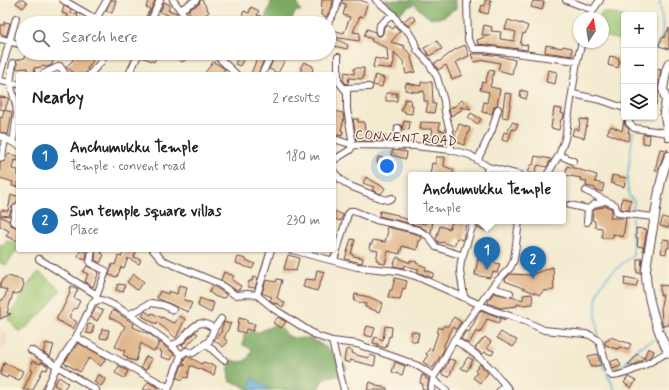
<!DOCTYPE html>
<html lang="en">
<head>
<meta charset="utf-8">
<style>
	:root { --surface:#fff; --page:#f6f6f6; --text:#202124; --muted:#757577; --line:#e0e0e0; --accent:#1f6fb2 }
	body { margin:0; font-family:Mynerve,sans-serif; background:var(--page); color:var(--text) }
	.controls { position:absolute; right:12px; top:12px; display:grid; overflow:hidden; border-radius:4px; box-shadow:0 1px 3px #0004 }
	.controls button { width:36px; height:36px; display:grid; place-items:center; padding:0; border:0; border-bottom:1px solid var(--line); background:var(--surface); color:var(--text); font:20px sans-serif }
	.compass { position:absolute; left:573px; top:12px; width:36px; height:36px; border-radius:50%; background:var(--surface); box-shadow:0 1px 3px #0004; rotate:12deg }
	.you { position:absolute; left:387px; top:166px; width:14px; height:14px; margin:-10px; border:3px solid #fff; border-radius:50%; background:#1a73e8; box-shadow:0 0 0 6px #1a73e833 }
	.badge { display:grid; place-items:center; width:26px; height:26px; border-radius:50%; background:var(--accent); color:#fff; font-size:13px; font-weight:700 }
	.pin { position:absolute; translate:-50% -33px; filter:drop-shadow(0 1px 2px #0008) }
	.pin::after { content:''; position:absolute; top:21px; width:14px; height:12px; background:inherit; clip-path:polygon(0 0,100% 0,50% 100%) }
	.popup { position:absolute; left:408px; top:172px; width:158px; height:52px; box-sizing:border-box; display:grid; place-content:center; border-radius:4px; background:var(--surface); filter:drop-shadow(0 1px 3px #0005); font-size:13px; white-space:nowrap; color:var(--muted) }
	.popup b { font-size:15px; color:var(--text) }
	.popup::after { content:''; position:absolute; left:50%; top:100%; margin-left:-8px; border:8px solid transparent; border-top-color:var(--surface) }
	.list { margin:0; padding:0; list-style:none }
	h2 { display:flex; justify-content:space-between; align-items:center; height:52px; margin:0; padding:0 16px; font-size:17px }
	h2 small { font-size:13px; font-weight:400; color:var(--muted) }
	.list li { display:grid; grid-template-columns:26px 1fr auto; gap:12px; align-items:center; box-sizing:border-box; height:64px; padding:0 16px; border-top:1px solid var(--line) }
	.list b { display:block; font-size:15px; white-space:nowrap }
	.list p { margin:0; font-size:13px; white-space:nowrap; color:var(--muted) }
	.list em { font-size:13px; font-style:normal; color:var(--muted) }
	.icon { flex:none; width:22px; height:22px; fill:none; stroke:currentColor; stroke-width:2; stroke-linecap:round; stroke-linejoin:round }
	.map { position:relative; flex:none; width:669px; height:390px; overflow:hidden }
	.search { position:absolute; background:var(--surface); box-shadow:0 1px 3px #0004; left:16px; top:16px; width:320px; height:44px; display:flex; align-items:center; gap:10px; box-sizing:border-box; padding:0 14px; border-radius:22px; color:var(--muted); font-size:15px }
	.panel { position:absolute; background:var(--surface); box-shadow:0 1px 3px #0004; left:16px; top:72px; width:320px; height:180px; border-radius:4px }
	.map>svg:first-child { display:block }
	.built { fill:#f1d5bd }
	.green { fill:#9cc571; stroke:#73724e }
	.forest { fill:#7daa63; stroke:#646447 }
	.water { fill:#56acd3; stroke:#50667f }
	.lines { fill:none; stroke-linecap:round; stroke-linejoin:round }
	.stream { stroke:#56acd3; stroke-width:1.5 }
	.building { fill:#dfb589 }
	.minor-casing { stroke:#633d44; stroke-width:8 }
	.major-casing { stroke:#633d44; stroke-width:10 }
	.minor { stroke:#fff; stroke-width:6 }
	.major { stroke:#fff; stroke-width:8 }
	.labels { text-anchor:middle; stroke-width:3; stroke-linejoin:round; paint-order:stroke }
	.street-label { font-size:13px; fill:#4a1f2b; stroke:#fcf5e5 }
</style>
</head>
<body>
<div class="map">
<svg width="669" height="390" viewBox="0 0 669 390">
	<rect width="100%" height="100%" fill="#fcf5e5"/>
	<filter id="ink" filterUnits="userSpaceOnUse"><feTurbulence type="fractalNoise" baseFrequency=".025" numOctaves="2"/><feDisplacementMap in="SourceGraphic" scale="8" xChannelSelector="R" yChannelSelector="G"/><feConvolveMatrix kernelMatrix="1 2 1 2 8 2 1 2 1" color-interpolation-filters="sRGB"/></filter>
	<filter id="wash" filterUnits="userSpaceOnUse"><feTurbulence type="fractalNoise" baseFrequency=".012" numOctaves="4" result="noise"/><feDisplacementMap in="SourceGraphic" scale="16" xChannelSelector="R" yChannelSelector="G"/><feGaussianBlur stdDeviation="0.9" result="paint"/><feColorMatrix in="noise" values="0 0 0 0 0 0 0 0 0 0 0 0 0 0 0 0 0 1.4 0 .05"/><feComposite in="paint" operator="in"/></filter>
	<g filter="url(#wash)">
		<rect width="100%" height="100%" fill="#f3eacf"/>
		<path class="built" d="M 0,329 L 4,331 L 7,335 L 8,341 L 3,350 L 0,349 Z"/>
		<path class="green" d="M 603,12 L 624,16 L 624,41 L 603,36 L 603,18 L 598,18 Z
			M 6,240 L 18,244 L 18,249 L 6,265 L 0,263 L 0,245 L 6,243 Z
			M 39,272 L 61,290 L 40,315 L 21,332 L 16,329 L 8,319 L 32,279 Z"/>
		<path class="forest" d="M 270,0 L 297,0 L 298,6 L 301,11 L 296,11 L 290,23 L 260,23 L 265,18 L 271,3 Z
			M 381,0 L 456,0 L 456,8 C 452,10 447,16 442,17 C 430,22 422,13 415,4 L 408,7 L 400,13 Z
			M 276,324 C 282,326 284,332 289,336 C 299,341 303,336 310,339 C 322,343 340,357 347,368 L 340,377 C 328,374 322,378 318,390 L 248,390 L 239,384 L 230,382 C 227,375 229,367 231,360 C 243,364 249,361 252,349 L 243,345 L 244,335 L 249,332 L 259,332 Z"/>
		<path class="water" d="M 252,378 L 271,390 L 258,390 L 250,388 Z"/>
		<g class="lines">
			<path class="stream" d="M 654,49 C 669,33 660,19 660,0
				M 633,123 L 634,117
				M 633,132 L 627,181 L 629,196 L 634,201 L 633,211
				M 662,313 L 658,314 L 665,334 L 664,336
				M 598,336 C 597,321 594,306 598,292 C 601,279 623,263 633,256 L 632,218
				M 599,351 L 600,356 L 605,369
				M 614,370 L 622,367 L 641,346 L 654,340
				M 607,374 L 615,390"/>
		</g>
		<g id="blocks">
			<path class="building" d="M 18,0 L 23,0 L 27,3 L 23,8 L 16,3 Z
				M 111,0 L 116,0 L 112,13 L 106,10 Z
				M 149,0 L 155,0 L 148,17 L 146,17 L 150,9 L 146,7 Z
				M 200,0 L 202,0 L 209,12 L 195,22 L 188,10 L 199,4 Z
				M 322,0 L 333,0 L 332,7 L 326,17 L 321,15 Z
				M 342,0 L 360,0 L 368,3 L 363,17 L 360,16 L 353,32 L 360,33 L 359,41 L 332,37 L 348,45 L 347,49 L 329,45 L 332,30 L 344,33 L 350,17 L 343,15 L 346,4 L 342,3 Z
				M 485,0 L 491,0 L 488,14 L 480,12 L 482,5 L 485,6 Z
				M 533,1 L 544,2 L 542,10 L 531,7 Z
				M 164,2 L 170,5 L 168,10 L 177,13 L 174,20 L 167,17 L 168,15 L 160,12 Z
				M 64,6 L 71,10 L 70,13 L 78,14 L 77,17 L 87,20 L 86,23 L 66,23 L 68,15 L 62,13 Z
				M 251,7 L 259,11 L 257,15 L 261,16 L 258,22 L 253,20 L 251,23 L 239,23 L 244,11 L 249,13 Z
				M 411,15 L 416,20 L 408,26 L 402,20 L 404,21 Z
				M 508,20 L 521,24 L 521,23 L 528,26 L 525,34 L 523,33 L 520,44 L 528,45 L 527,50 L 478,44 L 477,40 L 490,35 L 482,35 L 484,25 L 492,27 L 491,31 L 501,32 L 500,39 L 514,41 L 516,32 L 505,29 Z
				M 4,22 L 10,23 L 6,36 L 0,33 L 0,25 L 4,25 Z
				M 387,25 L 393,29 L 395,26 L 400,31 L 391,42 L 405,46 L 404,48 L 412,55 L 411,57 L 415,72 L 406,74 L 403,61 L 394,52 L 394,61 L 392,69 L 378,67 L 377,68 L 373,67 L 375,58 L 388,61 L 387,48 L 371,41 L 372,39 L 364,36 L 367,29 L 375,32 L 377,36 L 381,36 L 383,33 L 384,27 Z
				M 669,28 L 669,49 L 659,46 L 662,37 L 664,38 Z
				M 437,41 L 442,49 L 429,56 L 424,48 Z
				M 465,45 L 469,56 L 456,62 L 462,75 L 452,79 L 446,65 L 438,70 L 434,63 L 440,61 L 456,49 Z
				M 546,45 L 562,48 L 563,46 L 572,48 L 572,56 L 545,52 Z
				M 26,53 L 54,53 L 52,65 L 47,67 L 41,66 L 41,67 L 34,68 L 35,73 L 30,74 L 28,74 L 27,68 L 17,69 L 17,63 L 16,60 L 25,58 Z
				M 77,53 L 81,53 L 87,58 L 87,57 L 92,59 L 93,61 L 87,69 L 88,70 L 86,74 L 76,74 L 70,70 L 66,67 L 73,60 L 72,58 Z
				M 143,53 L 155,53 L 153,56 L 156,57 L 154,62 L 142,57 Z
				M 226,53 L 247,53 L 240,66 L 235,64 L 237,60 Z
				M 276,53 L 286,54 L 284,62 L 278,73 L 269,69 Z
				M 471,54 L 484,54 L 500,56 L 515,60 L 512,74 L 498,70 L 500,63 L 485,60 L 474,62 Z
				M 258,55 L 265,57 L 258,74 L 251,74 Z
				M 610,56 L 619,58 L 618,61 L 620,61 L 618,68 L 608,65 Z
				M 213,62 L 219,65 L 225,69 L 221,74 L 204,74 Z
				M 304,62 L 313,66 L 312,74 L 298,74 L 302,69 L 300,68 Z
				M 354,68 L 364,68 L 363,79 L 349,78 L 348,83 L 346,84 L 343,79 L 345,72 L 354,74 Z
				M 654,68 L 661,70 L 658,88 L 658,93 L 656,105 L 654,104 Z
				M 489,70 L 494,71 L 490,87 L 500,89 L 497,105 L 494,107 L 492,114 L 482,112 L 484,102 L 487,103 L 489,92 L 480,90 L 482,82 L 485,83 Z
				M 548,70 L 557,72 L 555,84 L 546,82 Z
				M 375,75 L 384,78 L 382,87 L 373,85 Z
				M 421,82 L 432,82 L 433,104 L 436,104 L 434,113 L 426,112 L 428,101 L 424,101 L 424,91 L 415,92 L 405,90 L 406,83 L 421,86 Z
				M 521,90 L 528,92 L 526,99 L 520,97 Z
				M 386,93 L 397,93 L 397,101 L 386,101 Z
				M 505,93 L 512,94 L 508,118 L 502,117 Z
				M 0,97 L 9,98 L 5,110 L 0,109 Z
				M 405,99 L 411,100 L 410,105 L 413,105 L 412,114 L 405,113 L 405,111 L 401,111 Z
				M 462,100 L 471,109 L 460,107 L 463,109 L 451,116 L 449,109 L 454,106 L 454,107 Z
				M 554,108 L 562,109 L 561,113 L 564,114 L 563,119 L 561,119 L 559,130 L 551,128 Z
				M 4,110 L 12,112 L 8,135 L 0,132 L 0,117 L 2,118 Z
				M 334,111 L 343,113 L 344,119 L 341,130 L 343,131 L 342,136 L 334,134 Z
				M 471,113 L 481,119 L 478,124 L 468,118 Z
				M 353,119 L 358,119 L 358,122 L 364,122 L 365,131 L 386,135 L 385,141 L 357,141 Z
				M 580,119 L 588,120 L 584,138 L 572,135 L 574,128 L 579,130 Z
				M 624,120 L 625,126 L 629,129 L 628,133 L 630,133 L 628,141 L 618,138 L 607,133 L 611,126 L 622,131 Z
				M 404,121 L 410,122 L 409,130 L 402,129 Z
				M 421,122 L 440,123 L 439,130 L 445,131 L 444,140 L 446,140 L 446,145 L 425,143 L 426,138 L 431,139 L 433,129 L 420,129 Z
				M 512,122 L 518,124 L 515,130 L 512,129 L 508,142 L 502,140 L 504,132 L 507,133 Z
				M 459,124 L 470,128 L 464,145 L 455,141 L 455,136 Z
				M 643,134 L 650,135 L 649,144 L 643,143 Z
				M 660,149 L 668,150 L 664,154 L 658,170 L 655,170 Z
				M 393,150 L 407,152 L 406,159 L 391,155 Z
				M 8,154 L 18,156 L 18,161 L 14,160 L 12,169 L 18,170 L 18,187 L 12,186 L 13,182 L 0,178 L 0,162 L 5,161 Z
				M 535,156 L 551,159 L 547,167 L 538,165 L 534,174 L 528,172 L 531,165 L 533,165 Z
				M 378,157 L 388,159 L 387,165 L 377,163 Z
				M 436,157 L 445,157 L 444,166 L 454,170 L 452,175 L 430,175 L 432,163 L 436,164 Z
				M 567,166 L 597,175 L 595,182 L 604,184 L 602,192 L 595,190 L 595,188 L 586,186 L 587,181 L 580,180 L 581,178 L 565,175 Z
				M 612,175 L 626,178 L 624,187 L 611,183 Z
				M 366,177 L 373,181 L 385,188 L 381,194 L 372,190 L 374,187 L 363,183 Z
				M 11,195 L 18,196 L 18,198 L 17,202 L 12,207 L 9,216 L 0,215 L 1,210 L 8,211 Z
				M 622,198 L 631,200 L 629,210 L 621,209 Z
				M 605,206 L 611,208 L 612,211 L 610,218 L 626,218 L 623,237 L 613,234 L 613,238 L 602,238 L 602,228 L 595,227 L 595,221 L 592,220 L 593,211 L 597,208 L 604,207 Z
				M 335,211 L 343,215 L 340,221 L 334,218 Z
				M 380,211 L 398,215 L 398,216 L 411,221 L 425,224 L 426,221 L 433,221 L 431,233 L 419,226 L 379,216 Z
				M 0,216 L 9,221 L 11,225 L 18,228 L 18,241 L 6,236 L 9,231 L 0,226 Z
				M 663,217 L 669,219 L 669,228 L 660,226 Z
				M 453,221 L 466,223 L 463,240 L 457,238 L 454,246 L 442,242 L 441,243 L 438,242 L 436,239 L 440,226 L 449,229 Z
				M 478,222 L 491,224 L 490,231 L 477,228 Z
				M 387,227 L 416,234 L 422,238 L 420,241 L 419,241 L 417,250 L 402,246 L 400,254 L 388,251 L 385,264 L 378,262 L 379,260 L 376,260 L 378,251 L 369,249 L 370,244 L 372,244 L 373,240 L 385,242 L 388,231 L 386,230 Z
				M 636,228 L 647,230 L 643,251 L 643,247 L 637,246 L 638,238 L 636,238 Z
				M 351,239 L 355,240 L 351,254 L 353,255 L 353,256 L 363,258 L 362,263 L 345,259 Z
				M 663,239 L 669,240 L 669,248 L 667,248 L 666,254 L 661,253 Z
				M 80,250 L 87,252 L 86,260 L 78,257 Z
				M 96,250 L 102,250 L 101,253 L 104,255 L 100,263 L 95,260 Z
				M 125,250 L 137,250 L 134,257 L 141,260 L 139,264 L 128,258 L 124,268 L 121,267 L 117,277 L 109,275 L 112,264 L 115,265 L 118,256 L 121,257 Z
				M 288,255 L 299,258 L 296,271 L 284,269 Z
				M 238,257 L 246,259 L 246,260 L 255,264 L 252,269 L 236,263 Z
				M 397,257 L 410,263 L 410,260 L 417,262 L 416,263 L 426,267 L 425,270 L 434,273 L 432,278 L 417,272 L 419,269 L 407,266 L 405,265 L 404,268 L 393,266 Z
				M 478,259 L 500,264 L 497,273 L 493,272 L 490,278 L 475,275 Z
				M 637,259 L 642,259 L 641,273 L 637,273 Z
				M 87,266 L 99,272 L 93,287 L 85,282 L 88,274 L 83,272 Z
				M 553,267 L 554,290 L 543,291 L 540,295 L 505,281 L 506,278 L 510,274 L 530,275 Z
				M 317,270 L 324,272 L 317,291 L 303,287 L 305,279 L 315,280 Z
				M 224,272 L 234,276 L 232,280 L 241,286 L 239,290 L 236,290 L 221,280 Z
				M 134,274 L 144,282 L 137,290 L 127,282 Z
				M 8,276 L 22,280 L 24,284 L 21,292 L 16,294 L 13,293 L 7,313 L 11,314 L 0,319 L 0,304 L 1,300 L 4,299 L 7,290 L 0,288 L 0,284 L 4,278 Z
				M 253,277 L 258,278 L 255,288 L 248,287 L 249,281 L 252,281 Z
				M 625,277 L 638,280 L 636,287 L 624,285 Z
				M 395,278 L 407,281 L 405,289 L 403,288 L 400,300 L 388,297 L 390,290 L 392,290 Z
				M 277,279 L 282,280 L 277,298 L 285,303 L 283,307 L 276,303 L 275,304 L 270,300 L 272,297 L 262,293 L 266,280 L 276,282 Z
				M 118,284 L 125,285 L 123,292 L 116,290 Z
				M 179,285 L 187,287 L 184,300 L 192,303 L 188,312 L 157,298 L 160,291 L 168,294 L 169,291 L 177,294 Z
				M 660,285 L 669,286 L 669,325 L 663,326 L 662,324 L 661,305 L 663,295 L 660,295 Z
				M 71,286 L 78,289 L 74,298 L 80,301 L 76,309 L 74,308 L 69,317 L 77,322 L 73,329 L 57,320 L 57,317 L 61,312 L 70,293 L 69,292 Z
				M 213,286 L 226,294 L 225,298 L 216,297 L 209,292 Z
				M 494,293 L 523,300 L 523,295 L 532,294 L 533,304 L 522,305 L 517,304 L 517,306 L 500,308 L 488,303 L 489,299 Z
				M 355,294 L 369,297 L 383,303 L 379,312 L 365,307 L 366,304 L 354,301 Z
				M 200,298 L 209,302 L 209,301 L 214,303 L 211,313 L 198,306 Z
				M 96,307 L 103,311 L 97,321 L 91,317 Z
				M 113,310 L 134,324 L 133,327 L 151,335 L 159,342 L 156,350 L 154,350 L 153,351 L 141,343 L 136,361 L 127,359 L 128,357 L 123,355 L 125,351 L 115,347 L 125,326 L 109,317 Z
				M 481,310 L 505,320 L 501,318 L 499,323 L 487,319 L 480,333 L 476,331 L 469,344 L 461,339 L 466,331 L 469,332 Z
				M 145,311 L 151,315 L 152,313 L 162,318 L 162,317 L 173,323 L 173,322 L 175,323 L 179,316 L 185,319 L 176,338 L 157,322 L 156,324 L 142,316 Z
				M 278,317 L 286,322 L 281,328 L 273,323 Z
				M 454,317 L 461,322 L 456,329 L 453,327 L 444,345 L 444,350 L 433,368 L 423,362 L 428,355 L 426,354 L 430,348 L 432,350 L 438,333 L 437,333 L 439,327 L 442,329 L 444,325 L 447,327 Z
				M 239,318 L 247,320 L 247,323 L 255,324 L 253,331 L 246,329 L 245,333 L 237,331 Z
				M 224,322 L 229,324 L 231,323 L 224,338 L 228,342 L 223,347 L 214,340 L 222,331 L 221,330 Z
				M 88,324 L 94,325 L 92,334 L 86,333 Z
				M 367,326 L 375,328 L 372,337 L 364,335 Z
				M 385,326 L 392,327 L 391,337 L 389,336 L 386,348 L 378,346 L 378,344 L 373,343 L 375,337 L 383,340 Z
				M 102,329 L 109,330 L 107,339 L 100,338 Z
				M 412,331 L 419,333 L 417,342 L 410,340 Z
				M 195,332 L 198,334 L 186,347 L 184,347 L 182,345 Z
				M 501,332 L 510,338 L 510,337 L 517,340 L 513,347 L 497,338 Z
				M 485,337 L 491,342 L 486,348 L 494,351 L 492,355 L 484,352 L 482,354 L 475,348 Z
				M 610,337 L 631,344 L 628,350 L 619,347 L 618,349 L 609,347 L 609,346 L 605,345 L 606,340 L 609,340 Z
				M 160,342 L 174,354 L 171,360 L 161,357 L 162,352 L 159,351 Z
				M 46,343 L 54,345 L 50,357 L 43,352 Z
				M 78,343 L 106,358 L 101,366 L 89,358 L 80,372 L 64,363 Z
				M 648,348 L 654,351 L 652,356 L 646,359 L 644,358 L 642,361 L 631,366 L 628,364 L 633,360 L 636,354 L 644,358 Z
				M 348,349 L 353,351 L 352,353 L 360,356 L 369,358 L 370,355 L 376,357 L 374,366 L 350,360 L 350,363 L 344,361 L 346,350 Z
				M 598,354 L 601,365 L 591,367 L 588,356 Z
				M 146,356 L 152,359 L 146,370 L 141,367 Z
				M 187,356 L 202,364 L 203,362 L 216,366 L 214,375 L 192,366 L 190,366 L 188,378 L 184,377 L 183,380 L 177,378 L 182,365 L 186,365 L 183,364 L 185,358 Z
				M 468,357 L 473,360 L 467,371 L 461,368 Z
				M 449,359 L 456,361 L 449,377 L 441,374 L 447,365 Z
				M 618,359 L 621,366 L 612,369 L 610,362 Z
				M 32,361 L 41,364 L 41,362 L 48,366 L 47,370 L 43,369 L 33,390 L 23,390 L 32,371 L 30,370 Z
				M 395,362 L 405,366 L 402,375 L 392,372 Z
				M 4,363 L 23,371 L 19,380 L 8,375 L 7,378 L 0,375 Z
				M 480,364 L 488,373 L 480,383 L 473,378 L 477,373 L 475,371 Z
				M 119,366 L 128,371 L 124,378 L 115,373 Z
				M 98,374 L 106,379 L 101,386 L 94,382 Z
				M 422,375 L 425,376 L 426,377 L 426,379 L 429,379 L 427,390 L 422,390 L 423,384 L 420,383 Z
				M 59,377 L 68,383 L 63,390 L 54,385 Z
				M 628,377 L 636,381 L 631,388 L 624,383 Z
				M 148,382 L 158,387 L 157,390 L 143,390 Z
				M 370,382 L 377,385 L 376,386 L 387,388 L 387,390 L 367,390 Z"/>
		</g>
	</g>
	<g filter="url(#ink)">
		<use href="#blocks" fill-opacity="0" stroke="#633d44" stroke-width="1"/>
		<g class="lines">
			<defs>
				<path id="minor" d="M 63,0 L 89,15 L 106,23
					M 173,0 L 190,23
					M 376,0 L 393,14 L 400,25 L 408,31 L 414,41 L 417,50 L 428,62 L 437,77 L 444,101 L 445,112 L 450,131 L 451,150
					M 467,0 L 468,40 L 474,49 L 484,49 L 577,61
					M 566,0 L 593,10
					M 180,10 L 196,0
					M 590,18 L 593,10 L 600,0
					M 96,19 L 107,0
					M 150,23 L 160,0
					M 328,23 L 336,9 L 338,0
					M 379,32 L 380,25 L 393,14
					M 0,39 C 8,40 14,44 23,44
					M 214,53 L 236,74
					M 338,57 L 338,81 L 346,91
					M 182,58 L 186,53
					M 13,63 L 10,83 L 16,105 L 17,114 L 13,142
					M 43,74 L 60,66 L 65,74
					M 90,74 L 101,62 L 105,53
					M 129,74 L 139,53
					M 262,74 L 272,53
					M 0,75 L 16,18
					M 0,81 L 18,84
					M 573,94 L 601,100 L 624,108
					M 629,117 L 629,123 L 634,128 L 668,133
					M 0,136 L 18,145
					M 334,139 L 353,145 L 415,146 L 451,150 L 470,155 L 488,167 L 486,175
					M 396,147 L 398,128
					M 559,155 L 573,161
					M 2,158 L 5,138
					M 478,159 L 492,130 L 498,109
					M 334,160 L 350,150 L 353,145 L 347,109 L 347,88 L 369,87
					M 488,167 L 520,175
					M 334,172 L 341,180 L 350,186 L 380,198 L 387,200 L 392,198
					M 547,175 L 559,155 L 565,139 L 577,61 L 582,42
					M 586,191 L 615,205 L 617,212 L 618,213 L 654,217
					M 570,205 L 588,209 L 595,204 L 605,201
					M 18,206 L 16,208 L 13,221 L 18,224
					M 587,222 L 588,209
					M 92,250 L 90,263 L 106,271 L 96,297
					M 153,250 L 162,260 L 218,283 L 235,295 L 248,294 L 257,295 L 274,309 L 317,336 L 332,341 L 357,344 L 400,359 L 418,366 L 434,376
					M 292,250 L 357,267 L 398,271 L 418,277 L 492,310 L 525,321 L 544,330 L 585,334 L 590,335 L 599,341 L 609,373 L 612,376 C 629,375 654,360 668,352
					M 39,259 L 97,295
					M 334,260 L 348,214 L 351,211 L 354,211 L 376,220 L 394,224 L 418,230 L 428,236 L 436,247 L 463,256
					M 492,287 L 496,289 L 510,293
					M 257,295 L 271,250
					M 464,297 L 460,271 L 461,261 L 474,221
					M 130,314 L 151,303 L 163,305 L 173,310
					M 76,337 L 169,388
					M 454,340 C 474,351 491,367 505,385
					M 332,341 L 344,390
					M 206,344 L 224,360
					M 172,345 C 174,344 178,343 180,341 C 192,330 197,315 214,329
					M 31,350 L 96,390
					M 181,355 L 186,351 L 193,353 L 209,341 L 214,329 L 221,319
					M 433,380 L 446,390
					M 46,390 L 57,366 L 76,337 L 93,302 C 95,302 98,300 99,300 C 112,299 172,344 181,355 L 168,390
					M 431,390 L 434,376 L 440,367 L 454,340 L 495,283 L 510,268 L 514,260 L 519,221
					M 500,390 L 505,385 L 509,390"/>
				<path id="major" d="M 669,63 L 666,71 L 663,89 L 666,101 L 664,112 L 669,137
					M 669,156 C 661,175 658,195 655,216 C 652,234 648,252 646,270 C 645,292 658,335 669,353"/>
			</defs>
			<use href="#minor" class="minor-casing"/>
			<use href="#major" class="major-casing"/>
			<use href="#minor" class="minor"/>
			<use href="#major" class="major"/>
		</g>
	</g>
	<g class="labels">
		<g class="street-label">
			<text transform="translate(406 137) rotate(4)" y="5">CONVENT ROAD</text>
		</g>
	</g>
</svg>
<div class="controls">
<button>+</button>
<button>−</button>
<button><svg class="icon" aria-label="layers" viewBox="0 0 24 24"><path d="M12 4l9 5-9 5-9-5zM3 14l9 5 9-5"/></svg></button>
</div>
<svg class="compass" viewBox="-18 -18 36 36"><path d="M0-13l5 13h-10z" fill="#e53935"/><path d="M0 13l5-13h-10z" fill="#757577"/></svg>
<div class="you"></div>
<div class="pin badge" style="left:487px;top:270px">1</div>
<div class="popup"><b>Anchumukku Temple</b>Temple</div>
<div class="pin badge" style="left:533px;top:279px">2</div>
<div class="search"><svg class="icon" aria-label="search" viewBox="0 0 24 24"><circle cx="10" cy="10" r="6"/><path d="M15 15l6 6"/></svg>Search here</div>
<section class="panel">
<h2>Nearby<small>2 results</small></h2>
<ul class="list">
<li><span class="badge">1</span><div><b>Anchumukku Temple</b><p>Temple · convent road</p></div><em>180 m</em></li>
<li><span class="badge">2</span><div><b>Sun temple square villas</b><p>Place</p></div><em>230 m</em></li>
</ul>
</section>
</div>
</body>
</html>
